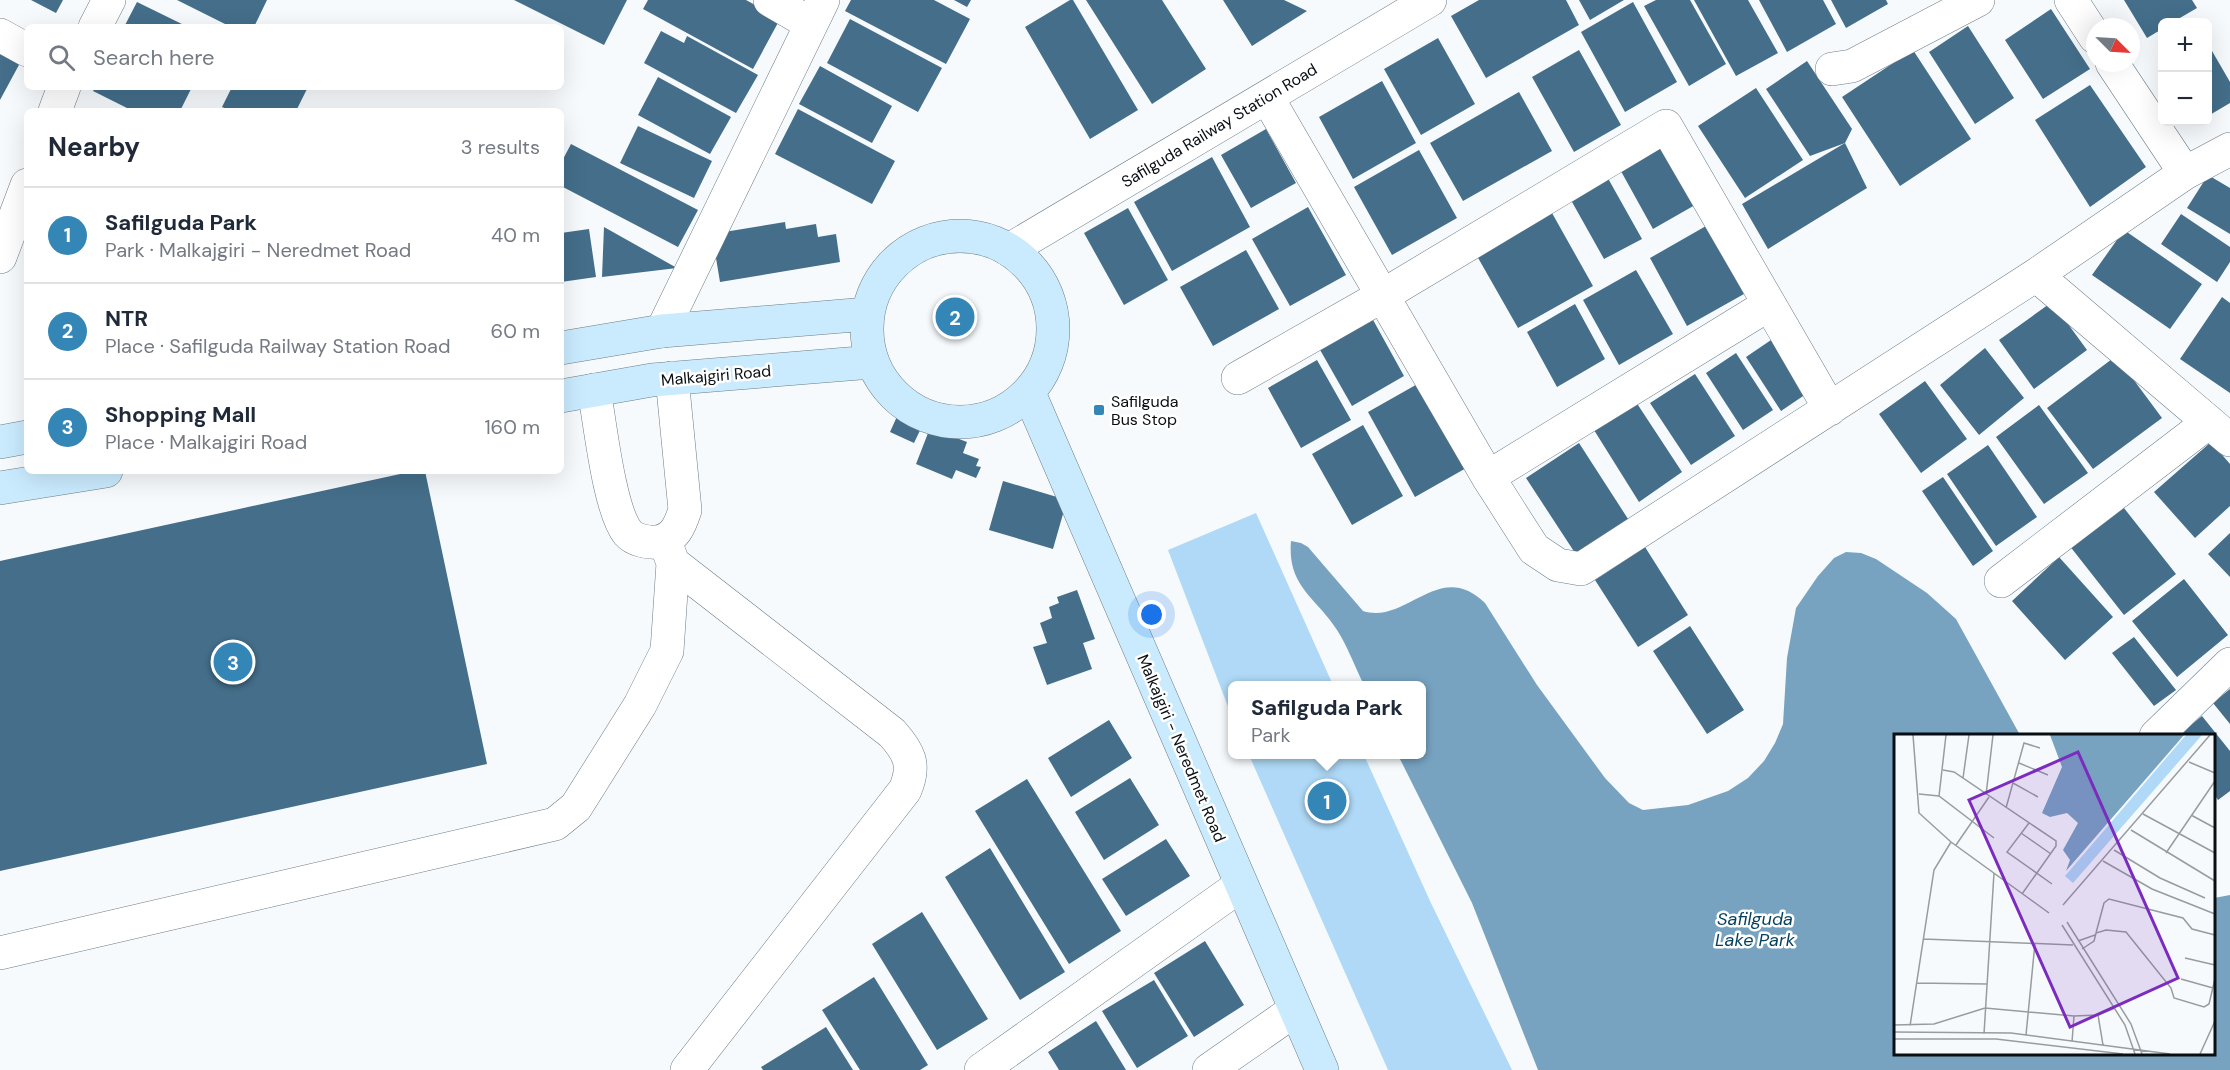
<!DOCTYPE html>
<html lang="en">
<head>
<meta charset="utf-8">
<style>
	:root { --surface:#fff; --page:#f2f2f3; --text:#1f2937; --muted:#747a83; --line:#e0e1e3; --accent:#3486b7 }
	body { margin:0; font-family:"DM Sans",sans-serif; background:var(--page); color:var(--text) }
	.controls { position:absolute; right:18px; top:18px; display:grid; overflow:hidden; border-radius:9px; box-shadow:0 6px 24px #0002 }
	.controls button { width:54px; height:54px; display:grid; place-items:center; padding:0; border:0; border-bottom:2px solid var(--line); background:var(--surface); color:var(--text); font:30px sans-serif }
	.compass { position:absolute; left:2086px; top:18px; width:54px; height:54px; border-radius:50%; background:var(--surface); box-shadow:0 6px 24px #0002; rotate:114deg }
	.you { position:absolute; left:1152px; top:615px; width:21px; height:21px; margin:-15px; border:4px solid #fff; border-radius:50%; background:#1a73e8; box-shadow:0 0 0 9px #1a73e833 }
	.badge { display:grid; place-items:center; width:39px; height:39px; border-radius:50%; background:var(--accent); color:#fff; font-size:20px; font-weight:700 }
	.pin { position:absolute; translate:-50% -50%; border:3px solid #fff; box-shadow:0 2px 6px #0006 }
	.popup { position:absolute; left:1228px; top:681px; width:198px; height:78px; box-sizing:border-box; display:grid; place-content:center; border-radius:9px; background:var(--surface); filter:drop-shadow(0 2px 4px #0005); font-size:20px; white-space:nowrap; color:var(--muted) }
	.popup b { font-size:22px; color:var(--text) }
	.popup::after { content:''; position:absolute; left:50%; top:100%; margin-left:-12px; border:12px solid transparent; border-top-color:var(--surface) }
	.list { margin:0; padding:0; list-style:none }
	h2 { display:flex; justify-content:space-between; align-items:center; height:78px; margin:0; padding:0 24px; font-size:26px }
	h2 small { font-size:20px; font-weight:400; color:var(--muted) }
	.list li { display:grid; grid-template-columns:39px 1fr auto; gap:18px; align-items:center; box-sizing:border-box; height:96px; padding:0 24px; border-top:2px solid var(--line) }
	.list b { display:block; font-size:22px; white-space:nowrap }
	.list p { margin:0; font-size:20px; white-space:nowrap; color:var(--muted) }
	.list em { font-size:20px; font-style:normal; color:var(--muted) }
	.icon { flex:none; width:33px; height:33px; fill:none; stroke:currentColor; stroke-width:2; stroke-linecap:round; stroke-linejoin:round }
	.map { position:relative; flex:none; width:2230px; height:1070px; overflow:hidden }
	.search { position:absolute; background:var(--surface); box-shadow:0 6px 24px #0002; left:24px; top:24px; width:540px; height:66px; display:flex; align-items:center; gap:15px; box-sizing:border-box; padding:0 21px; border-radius:9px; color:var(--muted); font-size:22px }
	.panel { position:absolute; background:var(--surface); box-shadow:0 6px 24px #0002; left:24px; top:108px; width:540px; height:366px; border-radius:9px }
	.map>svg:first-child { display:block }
	.green { fill:#afd9f6 }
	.water { fill:#77a3c1 }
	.building { fill:#446e8a }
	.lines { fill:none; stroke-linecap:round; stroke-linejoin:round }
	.minor-casing { stroke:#6e7d88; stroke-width:34 }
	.secondary-casing { stroke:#6e7d88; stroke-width:34 }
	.minor { stroke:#fff; stroke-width:33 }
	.secondary { stroke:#caebfe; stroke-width:33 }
	.poi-dot { fill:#3486b7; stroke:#fff; stroke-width:2 }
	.labels { text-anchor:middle; stroke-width:5; stroke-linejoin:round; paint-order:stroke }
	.street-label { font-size:16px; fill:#080e12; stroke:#fff }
	.poi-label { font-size:16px; fill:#080e12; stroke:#fff; text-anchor:start }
	.water-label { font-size:18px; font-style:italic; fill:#043f5d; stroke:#fff }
	.inset-road { fill:none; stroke:#979c9e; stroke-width:1.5 }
	.view { fill:#7b2cbf; fill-opacity:0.15; stroke:#7b2cbf; stroke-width:3 }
	.inset-edge { fill:none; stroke:#080e12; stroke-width:3 }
</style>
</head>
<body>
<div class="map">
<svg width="2230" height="1070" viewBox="0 0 2230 1070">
	<rect width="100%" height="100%" fill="#f6fafc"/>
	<path class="green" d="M 1256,513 L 1333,685 L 1232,686 L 1232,717 L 1168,550 Z
		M 1249,755 L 1364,755 L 1430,901 L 1512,1070 L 1388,1070 Z"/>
	<path class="water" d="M 1291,541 L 1301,543 L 1308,547 L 1363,611 C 1407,625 1439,558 1485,603 L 1537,685 L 1605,778 L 1629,803 L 1643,810 L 1688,805 L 1728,791 L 1748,778 L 1764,761 L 1775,743 L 1783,724 L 1787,658 L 1796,608 L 1818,576 L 1834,558 L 1846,552 L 1861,553 L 1876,559 L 1927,593 L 1956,619 L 2020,735 L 1896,736 L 1896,1054 L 2214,1054 L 2214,898 L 2230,895 L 2230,1070 L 1538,1070 L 1472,903 L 1398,755 L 1422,754 L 1422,686 L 1364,685 C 1355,667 1348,647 1337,630 C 1316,597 1287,587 1291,541 Z"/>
	<path class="building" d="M 31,0 L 63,0 L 56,13 Z
		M 177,0 L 267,0 L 254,27 L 231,27 Z
		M 514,0 L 627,0 L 604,45 Z
		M 648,0 L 746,0 L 780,19 L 753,69 L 643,9 Z
		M 851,0 L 934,0 L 970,19 L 946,64 L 845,11 Z
		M 954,0 L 971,0 L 967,7 Z
		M 1070,0 L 1073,0 L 1138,110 L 1090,139 L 1025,27 Z
		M 1086,0 L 1162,0 L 1206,69 L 1152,104 Z
		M 1223,0 L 1284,0 L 1307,11 L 1252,46 Z
		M 1479,0 L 1566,0 L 1579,25 L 1486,78 L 1451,16 Z
		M 1579,0 L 1624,0 L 1590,20 Z
		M 1656,0 L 1690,0 L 1726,64 L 1689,86 L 1644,6 Z
		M 1694,0 L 1748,0 L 1778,53 L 1736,76 Z
		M 1759,0 L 1823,0 L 1836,24 L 1787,52 Z
		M 1831,0 L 1886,0 L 1888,4 L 1846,28 Z
		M 2124,0 L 2192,0 L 2197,8 L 2173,22 L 2162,22 L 2162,29 L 2147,38 Z
		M 137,2 L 188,27 L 124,27 Z
		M 1633,2 L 1677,82 L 1625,112 L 1581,32 Z
		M 2051,9 L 2090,69 L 2043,99 L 2005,40 Z
		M 850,19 L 942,68 L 918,112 L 827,63 Z
		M 1968,26 L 2014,98 L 1975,124 L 1929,52 Z
		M 661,31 L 684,43 L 687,36 L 758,75 L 736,113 L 644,63 Z
		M 1438,38 L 1475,104 L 1421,135 L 1384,69 Z
		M 2208,44 L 2230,82 L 2230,103 L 2208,116 Z
		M 1579,50 L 1621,125 L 1574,152 L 1532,77 Z
		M 1913,50 L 1971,139 L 1900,186 L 1842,97 Z
		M 0,53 L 20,63 L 0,100 Z
		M 1807,61 L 1852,129 L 1845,143 L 1810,156 L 1766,89 Z
		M 820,66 L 892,106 L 872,143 L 799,104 Z
		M 658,77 L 731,117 L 710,154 L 638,115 Z
		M 1382,81 L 1416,143 L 1353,179 L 1319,117 Z
		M 2090,85 L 2146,167 L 2090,207 L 2035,120 Z
		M 95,87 L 192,87 L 180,111 L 133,111 L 93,91 Z
		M 232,87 L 308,87 L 296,111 L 231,111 L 222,107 Z
		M 1756,88 L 1803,160 L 1745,198 L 1698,126 Z
		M 1519,92 L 1552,151 L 1463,201 L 1430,143 Z
		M 798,109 L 895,161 L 872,204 L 775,154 Z
		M 638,126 L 712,161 L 694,198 L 620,163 Z
		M 1266,129 L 1296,183 L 1251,208 L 1221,155 Z
		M 1660,140 L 1695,205 L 1653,229 L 1617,164 Z
		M 1845,143 L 1867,188 L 1768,249 L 1742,204 Z
		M 571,144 L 698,210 L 678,247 L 561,186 L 561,163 Z
		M 1419,150 L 1457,218 L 1392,255 L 1354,187 Z
		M 1212,157 L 1250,227 L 1172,271 L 1134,202 Z
		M 1605,173 L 1642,239 L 1604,259 L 1567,193 Z
		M 2208,175 L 2230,188 L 2230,234 L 2187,208 Z
		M 1308,207 L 1346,275 L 1290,306 L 1252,239 Z
		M 1128,208 L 1168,280 L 1124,305 L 1084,233 Z
		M 1552,213 L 1593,286 L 1518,328 L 1477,256 Z
		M 2181,214 L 2230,247 L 2230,262 L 2217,282 L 2161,244 Z
		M 785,222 L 786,229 L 816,224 L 818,237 L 836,234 L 840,262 L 720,282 L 712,234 Z
		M 1706,226 L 1744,294 L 1687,326 L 1650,258 Z
		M 604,227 L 677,268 L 602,277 Z
		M 589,229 L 596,277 L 561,282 L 561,233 Z
		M 2124,230 L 2202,284 L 2170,329 L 2092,275 Z
		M 1246,250 L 1279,309 L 1213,346 L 1180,287 Z
		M 1636,270 L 1673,334 L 1619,365 L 1583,300 Z
		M 2222,297 L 2230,303 L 2230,393 L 2180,359 Z
		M 2052,302 L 2087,350 L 2034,389 L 1999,340 Z
		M 1575,304 L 1605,359 L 1557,387 L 1527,332 Z
		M 1372,318 L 1404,376 L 1352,406 L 1319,348 Z
		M 1774,338 L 1809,392 L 1781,411 L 1746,357 Z
		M 1985,348 L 2024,398 L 1979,435 L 1940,385 Z
		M 1736,353 L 1773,410 L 1743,430 L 1706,373 Z
		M 2116,356 L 2162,418 L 2093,469 L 2047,408 Z
		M 1317,360 L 1351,420 L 1301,448 L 1268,388 Z
		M 1695,374 L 1735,436 L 1691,465 L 1650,403 Z
		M 1925,381 L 1967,439 L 1921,473 L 1879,414 Z
		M 1421,382 L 1468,467 L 1415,497 L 1368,412 Z
		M 1636,402 L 1682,472 L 1639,502 L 1594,430 Z
		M 2039,405 L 2088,473 L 2044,504 L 1996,437 Z
		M 899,412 L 924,422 L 914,443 L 890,432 Z
		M 1363,425 L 1403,496 L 1352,525 L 1312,454 Z
		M 930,428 L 967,442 L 963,453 L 979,459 L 976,466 L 981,467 L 976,478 L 956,470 L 952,479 L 916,464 Z
		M 2211,442 L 2230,464 L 2230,506 L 2195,538 L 2154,492 Z
		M 1579,443 L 1630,522 L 1577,556 L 1526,478 Z
		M 1988,445 L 2037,517 L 1996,546 L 1947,474 Z
		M 414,471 L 425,471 L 487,764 L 0,871 L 0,561 Z
		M 1943,477 L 1993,551 L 1973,566 L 1922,491 Z
		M 1003,481 L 1067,500 L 1053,549 L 989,530 Z
		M 2120,503 L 2176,574 L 2124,615 L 2069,545 Z
		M 2230,533 L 2230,577 L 2208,554 Z
		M 1645,547 L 1688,615 L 1638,647 L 1595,580 Z
		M 2059,557 L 2113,617 L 2065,660 L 2012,601 Z
		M 2184,579 L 2228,635 L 2177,677 L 2132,621 Z
		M 1077,590 L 1095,639 L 1083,643 L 1092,669 L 1047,685 L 1033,647 L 1047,643 L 1040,623 L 1052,618 L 1049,607 L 1059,603 L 1057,597 Z
		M 1690,626 L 1744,710 L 1707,734 L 1653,651 Z
		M 2134,637 L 2176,690 L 2154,706 L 2112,653 Z
		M 2230,689 L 2230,724 L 2213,703 Z
		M 2202,716 L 2230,751 L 2230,791 L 2218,800 L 2214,794 L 2214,736 L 2177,736 Z
		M 1109,720 L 1132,758 L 1071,797 L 1048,758 Z
		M 1130,778 L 1159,825 L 1104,860 L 1075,812 Z
		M 1027,779 L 1121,931 L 1069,964 L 975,811 Z
		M 1166,839 L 1190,876 L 1126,916 L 1102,879 Z
		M 990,848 L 1065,972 L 1020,1000 L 945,877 Z
		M 922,912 L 988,1019 L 937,1050 L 872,944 Z
		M 1205,941 L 1244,1005 L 1194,1037 L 1154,973 Z
		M 874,977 L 928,1065 L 920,1070 L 860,1070 L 822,1010 Z
		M 1154,980 L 1188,1036 L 1137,1068 L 1102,1011 Z
		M 1096,1021 L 1126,1070 L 1059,1070 L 1048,1052 Z
		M 826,1027 L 853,1070 L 763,1070 L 761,1067 Z"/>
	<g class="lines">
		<defs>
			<path id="minor" d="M 770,0 L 811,24
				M 2071,0 L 2095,37
				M 95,27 L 109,0
				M 0,35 L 27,50
				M 2112,63 L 2185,173
				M 1832,69 L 1852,66 L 1978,0
				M 1267,97 L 1488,477 L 1534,549 L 1558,565 L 1581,569 L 2036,275 L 2185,173 L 2230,149
				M 55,111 L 64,87
				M 1009,250 L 1430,0
				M 0,257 L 27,185
				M 2036,275 L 2230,440
				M 662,331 L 823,0
				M 1238,378 L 1382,296 L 1666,126 L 1830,409
				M 594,390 C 600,422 609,510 628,533 C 634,540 648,543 657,542 C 675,539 680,525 685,510 L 672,378
				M 1488,477 L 1768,305
				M 673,563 L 892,733 C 909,752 916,765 905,790 L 687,1070
				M 2001,581 L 2209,422
				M 2156,736 L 2230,664
				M 0,953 L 555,824 L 576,807 L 640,705 L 667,651 L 673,563 L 665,541
				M 981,1070 L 1241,885
				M 1209,1070 L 1295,1010"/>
			<path id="secondary" d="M867 329a93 93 0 1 1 186 0a93 93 0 1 1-186 0Z
				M 561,348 L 662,331 L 867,314
				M 1029,393 L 1322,1070
				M 561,396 L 652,380 L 872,362
				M 0,442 L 27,437
				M 0,488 L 106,471"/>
		</defs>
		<use href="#minor" class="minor-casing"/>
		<use href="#secondary" class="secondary-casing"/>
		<use href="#minor" class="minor"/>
		<use href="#secondary" class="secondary"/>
	</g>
	<rect class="poi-dot" x="1093" y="404" width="12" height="12" rx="3"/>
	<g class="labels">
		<g class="street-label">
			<text transform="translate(1219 125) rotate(-31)" y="6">Safilguda Railway Station Road</text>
			<text transform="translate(716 375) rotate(-5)" y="6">Malkajgiri Road</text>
			<text transform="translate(1182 748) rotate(67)" y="6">Malkajgiri - Neredmet Road</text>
		</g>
		<g class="poi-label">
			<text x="1111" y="407">Safilguda<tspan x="1111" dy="18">Bus Stop</tspan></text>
		</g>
		<g class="water-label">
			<text x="1755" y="925">Safilguda<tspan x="1755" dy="21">Lake Park</tspan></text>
		</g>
	</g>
	<g transform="translate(1894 734)">
		<rect width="321" height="321" fill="#f6fafc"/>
		<path d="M 292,1 L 308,1 L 179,149 L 171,142 Z" fill="#afd9f6"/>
		<path d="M 156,1 L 290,1 L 172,137 L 176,126 L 169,116 L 184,89 L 173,79 L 156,83 L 148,79 L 168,33 Z" fill="#77a3c1"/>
		<path class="inset-road" d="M 19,1 L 25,79 L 57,108 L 155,179M 295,28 L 321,39M 125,29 L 154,41M 49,36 L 60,38 L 162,107 L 162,112 L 128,160M 69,44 L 75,1M 119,49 L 144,63M 25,60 L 45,62 L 100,104M 92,61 L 99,1M 45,62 L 52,1M 112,74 L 130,9 L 146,14M 249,80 L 321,119M 297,81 L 321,94M 135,89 L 113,118 L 158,150M 237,96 L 321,147M 127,99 L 157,120M 62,111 L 95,63M 220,116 L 266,144 L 311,164M 272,119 L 321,47M 209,127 L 258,155 L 321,180M 169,171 L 316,1M 173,188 L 237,290 L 248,320M 168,191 L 231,291 L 241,320M 202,199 L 210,169 L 215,165 L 289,184 L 298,195 L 321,201M 30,205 L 179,211M 184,207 L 201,201M 188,215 L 200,207 L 202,199 L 212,196 L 232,198 L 277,254 L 280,264 L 310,273 L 315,270 L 321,245M 291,224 L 321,231M 287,245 L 319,254M 23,249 L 93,250M 204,281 L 209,311M 0,291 L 40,290 L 91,274 L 180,282 L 204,281 L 221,274M 16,292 L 40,136 L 57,108M 0,298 L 117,299 L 276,320M 90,300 L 100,139M 132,301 L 141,209M 0,305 L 102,305 L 229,320M 178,308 L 180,282M 306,320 L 321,287"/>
		<path class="view" d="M 184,18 L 284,244 L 176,293 L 75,66 Z"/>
		<rect width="321" height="321" class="inset-edge"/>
	</g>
</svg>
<div class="controls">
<button>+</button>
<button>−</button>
</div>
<svg class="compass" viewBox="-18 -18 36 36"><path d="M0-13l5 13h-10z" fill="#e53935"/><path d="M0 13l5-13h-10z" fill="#747a83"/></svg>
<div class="you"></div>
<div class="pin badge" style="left:1327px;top:801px">1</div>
<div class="popup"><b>Safilguda Park</b>Park</div>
<div class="pin badge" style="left:955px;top:317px">2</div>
<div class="pin badge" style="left:233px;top:662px">3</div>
<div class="search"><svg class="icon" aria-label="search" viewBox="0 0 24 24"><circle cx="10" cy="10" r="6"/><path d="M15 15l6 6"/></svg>Search here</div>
<section class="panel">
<h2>Nearby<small>3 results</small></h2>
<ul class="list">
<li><span class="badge">1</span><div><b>Safilguda Park</b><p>Park · Malkajgiri - Neredmet Road</p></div><em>40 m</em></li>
<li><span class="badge">2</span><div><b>NTR</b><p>Place · Safilguda Railway Station Road</p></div><em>60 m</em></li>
<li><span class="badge">3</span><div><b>Shopping Mall</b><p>Place · Malkajgiri Road</p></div><em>160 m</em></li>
</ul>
</section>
</div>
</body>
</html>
